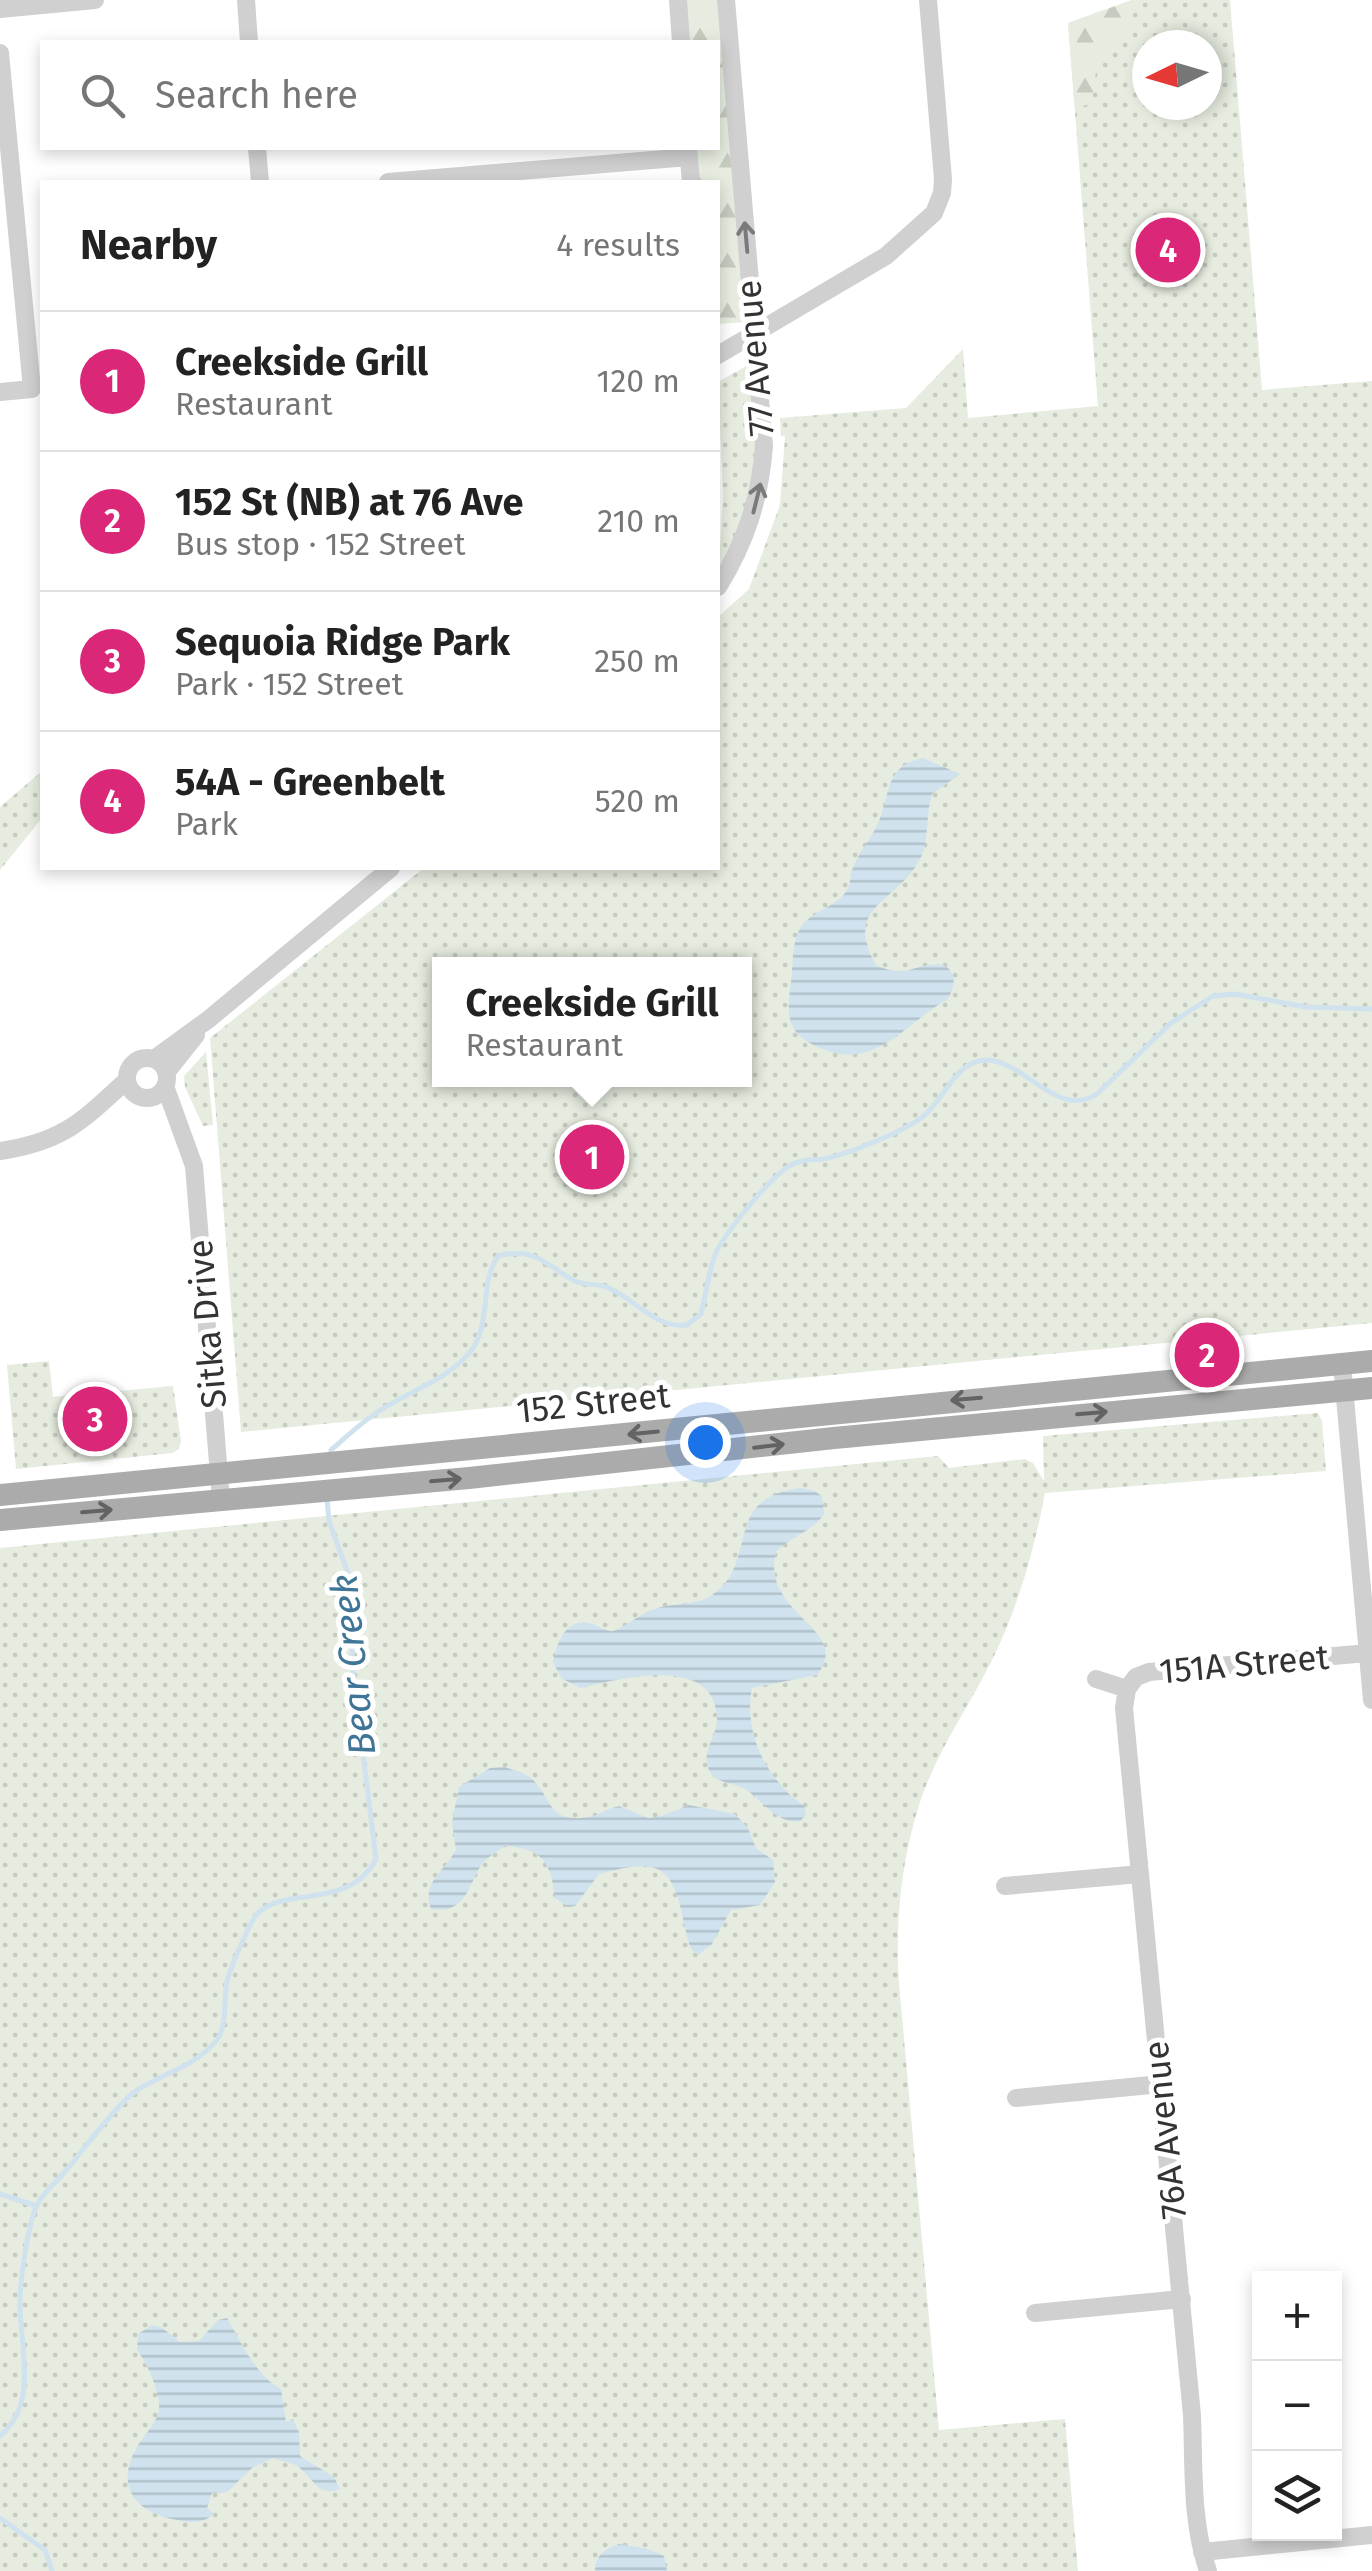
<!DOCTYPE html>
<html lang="en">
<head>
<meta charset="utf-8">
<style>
	:root { --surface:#fff; --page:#f6f6f6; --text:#222; --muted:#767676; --line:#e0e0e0; --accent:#db2777 }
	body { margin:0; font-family:"Fira Sans",sans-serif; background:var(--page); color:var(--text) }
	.controls { position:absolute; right:30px; bottom:30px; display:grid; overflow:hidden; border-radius:0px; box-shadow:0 5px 15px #0003 }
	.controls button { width:90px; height:90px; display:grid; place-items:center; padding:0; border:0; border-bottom:2px solid var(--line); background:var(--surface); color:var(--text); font:50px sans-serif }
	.compass { position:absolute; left:1132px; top:30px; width:90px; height:90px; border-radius:50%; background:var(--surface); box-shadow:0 5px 15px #0003; rotate:265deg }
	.you { position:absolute; left:705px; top:1442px; width:35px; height:35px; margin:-25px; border:8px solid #fff; border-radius:50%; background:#1a73e8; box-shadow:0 0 0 15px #1a73e833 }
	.badge { display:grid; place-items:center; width:65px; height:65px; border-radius:50%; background:var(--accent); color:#fff; font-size:32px; font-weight:700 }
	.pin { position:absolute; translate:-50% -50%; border:5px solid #fff; box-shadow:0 2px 10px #0006 }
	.popup { position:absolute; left:432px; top:957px; width:320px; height:130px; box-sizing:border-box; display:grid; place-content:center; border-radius:0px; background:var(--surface); filter:drop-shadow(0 2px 8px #0005); font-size:32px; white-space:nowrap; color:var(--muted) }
	.popup b { font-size:38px; color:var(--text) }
	.popup::after { content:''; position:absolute; left:50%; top:100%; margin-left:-20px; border:20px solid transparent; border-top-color:var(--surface) }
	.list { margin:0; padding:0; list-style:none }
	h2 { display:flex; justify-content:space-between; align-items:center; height:130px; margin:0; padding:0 40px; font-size:42px }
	h2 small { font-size:32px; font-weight:400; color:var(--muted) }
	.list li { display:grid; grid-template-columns:65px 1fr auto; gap:30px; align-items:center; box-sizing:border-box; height:140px; padding:0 40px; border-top:2px solid var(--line) }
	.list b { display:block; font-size:38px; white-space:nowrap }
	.list p { margin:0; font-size:32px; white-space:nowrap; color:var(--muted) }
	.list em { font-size:32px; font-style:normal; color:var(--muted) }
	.icon { flex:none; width:55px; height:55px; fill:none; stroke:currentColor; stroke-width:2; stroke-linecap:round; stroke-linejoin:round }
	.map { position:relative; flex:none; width:1372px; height:2571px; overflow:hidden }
	.search { position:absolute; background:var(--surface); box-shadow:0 5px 15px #0003; left:40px; top:40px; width:680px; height:110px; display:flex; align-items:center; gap:25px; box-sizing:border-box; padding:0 35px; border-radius:0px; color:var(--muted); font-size:38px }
	.panel { position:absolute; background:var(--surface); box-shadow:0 5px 15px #0003; left:40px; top:180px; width:680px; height:690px; border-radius:0px }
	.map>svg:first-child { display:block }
	.grass { fill:url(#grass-dots); fill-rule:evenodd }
	.forest { fill:url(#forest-firs) }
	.water { fill:url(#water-rules) }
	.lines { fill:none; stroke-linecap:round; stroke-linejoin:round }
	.stream { stroke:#cfe2ee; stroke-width:5 }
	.minor { stroke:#d0d0d0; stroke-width:18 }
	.major { stroke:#ababab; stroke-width:22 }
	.oneway { stroke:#7a7a7a }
	.oneway2 { stroke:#636363 }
	.labels { text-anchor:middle; stroke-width:10; stroke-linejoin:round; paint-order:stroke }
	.street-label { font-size:35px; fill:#333; stroke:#fff }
	.water-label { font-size:38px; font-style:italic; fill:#3f7597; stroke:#fff }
</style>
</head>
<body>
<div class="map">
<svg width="1372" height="2571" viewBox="0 0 1372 2571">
	<defs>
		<pattern id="grass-dots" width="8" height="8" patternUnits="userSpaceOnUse" patternTransform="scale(2.5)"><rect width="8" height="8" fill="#e6ecdf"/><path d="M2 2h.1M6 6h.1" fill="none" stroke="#c6cbc0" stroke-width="1.8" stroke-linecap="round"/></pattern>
		<pattern id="forest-firs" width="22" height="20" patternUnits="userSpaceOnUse" patternTransform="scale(2.5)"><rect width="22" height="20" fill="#e6ecdf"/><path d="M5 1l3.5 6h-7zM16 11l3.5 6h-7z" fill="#c6cbc0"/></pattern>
		<pattern id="water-rules" width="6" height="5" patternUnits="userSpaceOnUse" patternTransform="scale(2.5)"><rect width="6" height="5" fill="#cfe2ee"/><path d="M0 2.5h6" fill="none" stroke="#b2c2cd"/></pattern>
	</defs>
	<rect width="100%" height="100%" fill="#fff"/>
	<path class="grass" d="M 1132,0 L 1230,0 L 1262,390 L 1372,381 L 1372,1323 L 241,1432 L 210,1038 L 424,868 L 718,868 L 718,617 L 749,589 L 780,505 L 785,436 L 781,436 L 780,418 L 906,408 L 963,349 L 968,418 L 1098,406 L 1068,23 ZM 1147,45 L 1207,45 L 1207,105 L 1147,105 ZM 440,964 L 744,964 L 744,1080 L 440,1080 Z
		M 750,364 L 757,447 L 749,505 L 718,579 L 723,496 L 718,382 Z
		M 42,771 L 42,818 L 0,870 L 0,807 Z
		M 206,1052 L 213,1125 L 203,1126 L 185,1087 L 184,1076 Z
		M 49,1361 L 53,1397 L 173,1386 L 181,1441 L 179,1449 L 172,1453 L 16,1469 L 7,1365 Z
		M 1318,1413 L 1322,1421 L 1326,1471 L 1045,1493 C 1034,1551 1018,1607 992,1660 C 968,1708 937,1751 920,1802 C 901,1861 895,1921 899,1983 L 939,2430 L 1065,2419 L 1078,2571 L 0,2571 L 0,1548 L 938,1456 L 949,1468 L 1025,1459 L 1033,1463 L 1044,1481 L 1043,1436 Z"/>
	<path class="forest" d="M 683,0 L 719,0 L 745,322 L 718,324 L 718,182 L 699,182 L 696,148 L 718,148 L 718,42 L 687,42 Z
		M 1132,0 L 1140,0 L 1127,28 L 1097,62 L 1092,103 L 1075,109 L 1068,23 Z"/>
	<path class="water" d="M 923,758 L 960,774 L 932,794 C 925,816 930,844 918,863 C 893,904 842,908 877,966 C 885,969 893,971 901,971 C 917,971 945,953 953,976 C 955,984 952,991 948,999 C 909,1020 878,1068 828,1051 C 779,1034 788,1011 792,972 C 793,957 793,940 801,927 C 812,910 839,907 848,888 C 850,884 850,878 851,873 C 856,858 865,846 873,833 C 893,801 880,766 923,758 Z
		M 800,1488 L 813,1490 L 822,1496 L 824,1514 C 812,1532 791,1536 776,1552 C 760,1616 854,1628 817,1675 L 752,1688 C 743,1734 767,1780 804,1806 L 806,1815 L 799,1822 C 776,1822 765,1804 748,1791 C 736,1781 717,1786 709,1770 C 700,1752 718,1736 717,1718 C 715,1653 618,1679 580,1688 L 561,1678 L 553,1662 C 557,1644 565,1618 589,1623 C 599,1625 603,1631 613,1631 C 630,1625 642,1611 661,1607 C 678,1603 700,1605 714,1594 C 760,1558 721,1499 800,1488 Z
		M 504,1767 C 514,1770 526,1772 533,1780 C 554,1801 547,1823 589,1817 C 600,1815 608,1808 619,1806 L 648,1818 L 662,1816 L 689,1805 L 735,1814 L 748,1828 L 756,1848 L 773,1860 L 775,1882 L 760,1905 L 731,1910 L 712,1944 L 698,1955 C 688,1948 688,1939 685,1928 C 673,1865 661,1857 599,1874 L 575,1906 L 568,1907 L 555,1898 C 551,1863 543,1848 505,1846 C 497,1852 485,1858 480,1867 C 467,1889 465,1914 431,1909 C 421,1882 445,1871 456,1850 L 452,1822 L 459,1787 L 490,1768 Z
		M 227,2318 C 242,2343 255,2375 281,2389 L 286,2422 L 293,2419 L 299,2432 L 300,2456 L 334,2477 L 340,2489 C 318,2498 313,2477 297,2466 C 291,2462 280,2461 272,2458 L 252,2468 L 227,2492 L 212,2493 L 207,2508 L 214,2514 C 205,2523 190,2523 177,2520 C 138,2513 114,2489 136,2449 C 142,2436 158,2424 159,2408 C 160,2391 147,2363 137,2350 L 138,2334 L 152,2325 L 161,2327 L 180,2342 L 199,2341 L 218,2320 Z
		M 619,2544 L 648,2549 L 664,2556 L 667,2571 L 595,2571 C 596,2554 604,2550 619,2544 Z"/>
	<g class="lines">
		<path class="stream" d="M 330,1458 L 331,1450 C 346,1437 362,1422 379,1411 C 409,1391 446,1381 470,1352 C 492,1325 479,1283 498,1256 C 534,1247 544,1263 571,1279 C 583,1287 597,1282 609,1288 C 636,1300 656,1329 687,1325 L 701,1314 C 706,1295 708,1274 715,1255 C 723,1235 774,1172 793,1164 C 803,1159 813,1160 823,1159 C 846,1155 902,1132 921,1118 C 944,1102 954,1060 987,1060 C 1025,1061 1058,1120 1097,1094 L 1171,1023 L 1213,996 L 1235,994 L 1306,1007 L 1372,1009
			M 0,2194 L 37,2206
			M 0,2436 C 38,2404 21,2351 20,2307 C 19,2285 28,2222 38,2203 C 44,2192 55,2183 63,2174 C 81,2153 113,2109 133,2093 C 159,2074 194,2068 216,2041 C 228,2026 223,2001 227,1982 C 229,1971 250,1921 257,1914 C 285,1885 349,1911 376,1859 L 352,1665 L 353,1587 L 329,1521 L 327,1499
			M 0,2518 L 45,2550 L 52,2571"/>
		<path class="minor" d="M 246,0 L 249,42
			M 678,0 L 681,42
			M 0,9 L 95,0
			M 0,53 L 32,389 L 0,392
			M 257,148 L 260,182
			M 688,148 L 691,182
			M 388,182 L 689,157
			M 718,355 L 886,256 L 934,213 L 942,193 L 943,179 L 928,0
			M 718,587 C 746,542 760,498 764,446 L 726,0
			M127 1078a20 20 0 1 1 40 0a20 20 0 1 1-40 0Z
			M 154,1059 L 209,1019 L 391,868
			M 166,1073 L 196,1035
			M 165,1086 L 194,1166 L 221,1500
			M 0,1151 C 63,1142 82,1121 127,1080
			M 1342,1364 L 1372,1700
			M 1096,1679 L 1127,1689
			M 1127,1689 L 1124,1708 L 1192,2415 C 1194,2467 1191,2522 1208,2571
			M 1127,1689 L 1136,1677 L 1149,1672 L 1368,1653
			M 1005,1886 L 1140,1874
			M 1016,2098 L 1161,2084
			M 1035,2313 L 1182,2299
			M 1202,2552 L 1372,2535"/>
		<path class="major" d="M 0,1495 L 1372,1361
			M 0,1520 L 469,1478 L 834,1438 L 1372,1388"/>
	</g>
	<defs><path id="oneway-shaft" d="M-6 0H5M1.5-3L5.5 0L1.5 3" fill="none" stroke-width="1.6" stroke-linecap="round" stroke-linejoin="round" transform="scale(2.5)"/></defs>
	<g class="oneway">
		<use href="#oneway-shaft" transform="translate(746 237) rotate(-95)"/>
		<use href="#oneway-shaft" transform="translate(757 498) rotate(-76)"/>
	</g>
	<g class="oneway2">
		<use href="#oneway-shaft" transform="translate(966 1399) rotate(175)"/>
		<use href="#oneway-shaft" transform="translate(1092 1413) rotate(-5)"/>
		<use href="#oneway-shaft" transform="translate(643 1433) rotate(174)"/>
		<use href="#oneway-shaft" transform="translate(769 1446) rotate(-7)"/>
		<use href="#oneway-shaft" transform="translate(446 1480) rotate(-5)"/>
		<use href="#oneway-shaft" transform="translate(97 1511) rotate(-5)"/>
	</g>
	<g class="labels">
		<g class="street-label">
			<text transform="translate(755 358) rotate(-95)" y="12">77 Avenue</text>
			<text transform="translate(207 1324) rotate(-95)" y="12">Sitka Drive</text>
			<text transform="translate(593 1403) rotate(-6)" y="12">152 Street</text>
			<text transform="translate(1244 1664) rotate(-5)" y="12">151A Street</text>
			<text transform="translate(1165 2130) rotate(-96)" y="12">76A Avenue</text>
		</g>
		<g class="water-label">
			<text transform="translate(353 1665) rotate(-96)" y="13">Bear Creek</text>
		</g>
	</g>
</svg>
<div class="controls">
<button>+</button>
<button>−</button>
<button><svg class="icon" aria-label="layers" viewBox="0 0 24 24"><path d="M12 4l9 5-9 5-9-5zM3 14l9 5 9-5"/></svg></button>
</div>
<svg class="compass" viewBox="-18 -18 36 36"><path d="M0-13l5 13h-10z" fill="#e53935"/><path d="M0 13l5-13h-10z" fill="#767676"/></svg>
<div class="you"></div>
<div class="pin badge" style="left:592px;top:1157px">1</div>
<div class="popup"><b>Creekside Grill</b>Restaurant</div>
<div class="pin badge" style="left:1207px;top:1355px">2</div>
<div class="pin badge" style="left:95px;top:1419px">3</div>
<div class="pin badge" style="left:1168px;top:250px">4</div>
<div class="search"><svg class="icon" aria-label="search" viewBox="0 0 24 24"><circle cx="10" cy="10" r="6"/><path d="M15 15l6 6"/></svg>Search here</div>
<section class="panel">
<h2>Nearby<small>4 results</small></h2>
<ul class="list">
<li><span class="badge">1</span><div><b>Creekside Grill</b><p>Restaurant</p></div><em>120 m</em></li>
<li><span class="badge">2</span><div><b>152 St (NB) at 76 Ave</b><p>Bus stop · 152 Street</p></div><em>210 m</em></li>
<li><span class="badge">3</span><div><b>Sequoia Ridge Park</b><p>Park · 152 Street</p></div><em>250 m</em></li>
<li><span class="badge">4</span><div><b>54A - Greenbelt</b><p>Park</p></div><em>520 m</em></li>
</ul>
</section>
</div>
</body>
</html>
